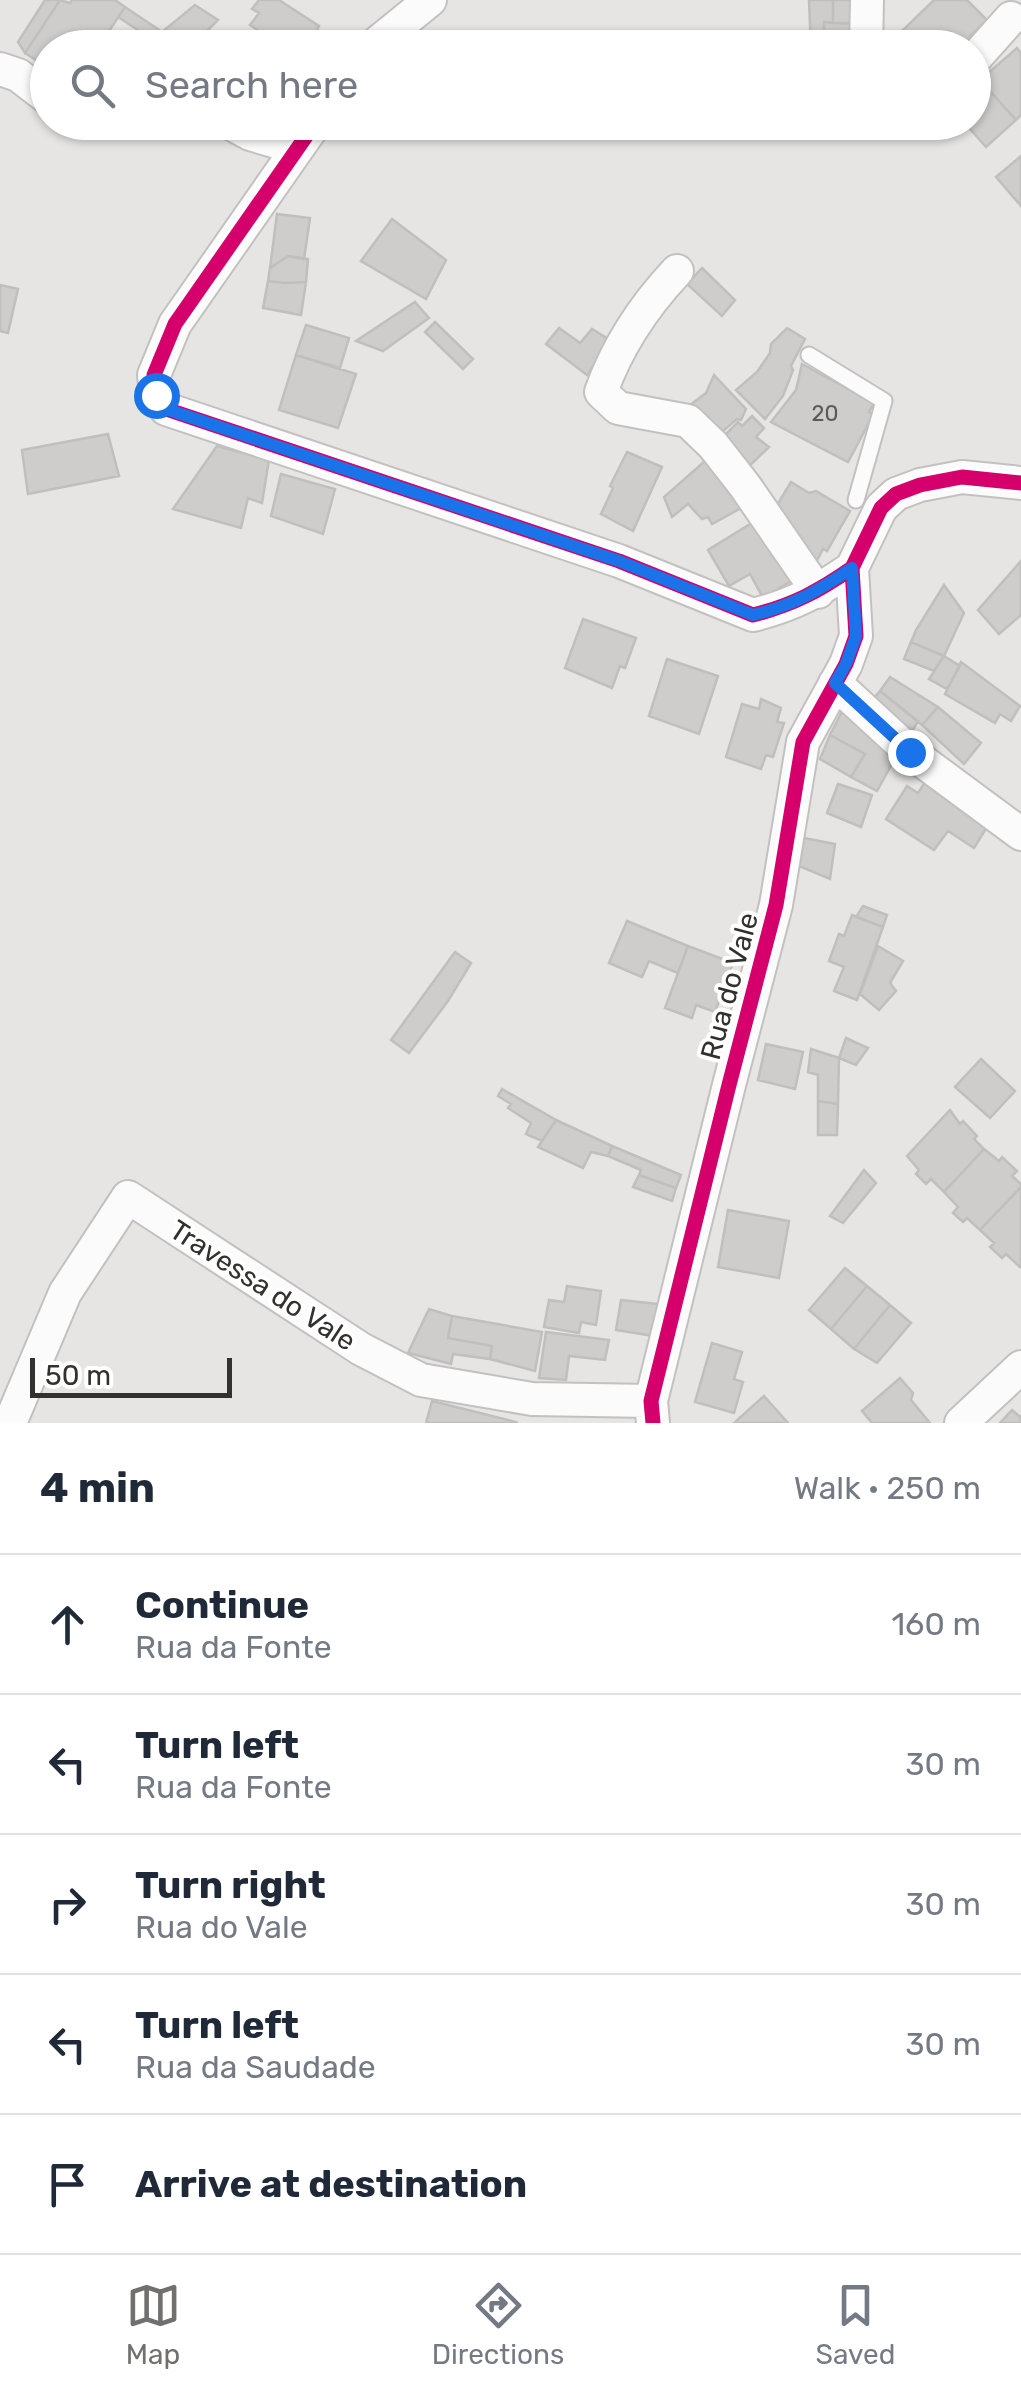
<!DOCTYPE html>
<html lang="en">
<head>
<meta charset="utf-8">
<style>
	:root { --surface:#fff; --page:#f2f2f3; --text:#1f2937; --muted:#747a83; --line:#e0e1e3; --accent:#71706e }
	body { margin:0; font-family:Rubik,sans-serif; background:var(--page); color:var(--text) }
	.scale { position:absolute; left:30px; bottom:25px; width:202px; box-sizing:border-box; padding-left:10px; border:5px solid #32312f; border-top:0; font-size:28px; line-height:35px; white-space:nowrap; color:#32312f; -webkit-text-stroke:8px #fff; paint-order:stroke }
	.stop { position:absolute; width:30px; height:30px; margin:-22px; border:8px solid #1a73e8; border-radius:50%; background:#fff }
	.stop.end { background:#1a73e8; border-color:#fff; box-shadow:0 2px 10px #0008 }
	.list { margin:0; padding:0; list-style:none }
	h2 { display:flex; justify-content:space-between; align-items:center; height:130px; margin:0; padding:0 40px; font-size:42px }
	h2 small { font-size:32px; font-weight:400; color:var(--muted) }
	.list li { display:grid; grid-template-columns:65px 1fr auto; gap:30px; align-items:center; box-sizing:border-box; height:140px; padding:0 40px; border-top:2px solid var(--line) }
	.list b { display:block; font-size:38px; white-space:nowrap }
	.list p { margin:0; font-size:32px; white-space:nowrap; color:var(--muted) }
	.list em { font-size:32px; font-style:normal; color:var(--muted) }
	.icon { flex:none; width:55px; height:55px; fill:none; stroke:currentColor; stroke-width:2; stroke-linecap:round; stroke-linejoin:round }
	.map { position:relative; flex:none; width:1021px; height:1423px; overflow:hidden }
	.search { position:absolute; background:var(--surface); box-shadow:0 2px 8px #0004; left:30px; right:30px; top:30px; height:110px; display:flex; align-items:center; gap:25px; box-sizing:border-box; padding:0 35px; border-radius:55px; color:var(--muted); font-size:38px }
	.sheet { height:830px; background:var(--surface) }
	nav { display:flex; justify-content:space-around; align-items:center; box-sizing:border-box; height:140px; border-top:2px solid var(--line); background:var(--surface); font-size:28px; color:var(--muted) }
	nav a { display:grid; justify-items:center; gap:5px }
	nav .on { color:var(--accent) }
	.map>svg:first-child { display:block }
	.building { fill:#cecdcb; stroke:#c0bfbd; stroke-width:2.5 }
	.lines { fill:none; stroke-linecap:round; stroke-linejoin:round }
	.lane-casing { stroke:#c3c1c0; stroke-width:19 }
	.street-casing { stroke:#c3c1c0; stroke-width:36 }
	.lane { stroke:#fbfbfb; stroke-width:15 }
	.street { stroke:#fbfbfb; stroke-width:32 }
	.cycleway-casing { stroke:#fff; stroke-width:21 }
	.cycleway { stroke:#d6006c; stroke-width:15 }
	.route { stroke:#1a73e8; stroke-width:12 }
	.labels { text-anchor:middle; stroke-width:8; stroke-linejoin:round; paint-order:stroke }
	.number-label { font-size:22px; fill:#5b5a58 }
	.street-label { font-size:28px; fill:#32312f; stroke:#fff }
</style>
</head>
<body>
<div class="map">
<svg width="1021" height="1423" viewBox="0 0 1021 1423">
	<rect width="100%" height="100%" fill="#e7e5e3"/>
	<path class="building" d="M 45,0 L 60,0 L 25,53 L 18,42 Z
		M 60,0 L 70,3 L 72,0 L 115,0 L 125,7 L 109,31 L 116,35 L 109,48 L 48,48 L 48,68 L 25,53 Z
		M 259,0 L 279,0 L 319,26 L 308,48 L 274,48 L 277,43 L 250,25 L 259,13 L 252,9 Z
		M 809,0 L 833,0 L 833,23 L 824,22 L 824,46 L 811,48 Z
		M 833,0 L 860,0 L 860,24 L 833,23 Z
		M 934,0 L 967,0 L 987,20 L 970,36 L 977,42 L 971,48 L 920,48 L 903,30 Z
		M 195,5 L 218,20 L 190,48 L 182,48 L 162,32 Z
		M 125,7 L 162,32 L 153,40 L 118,17 Z
		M 824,22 L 860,24 L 861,48 L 824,48 Z
		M 1017,48 L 1021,53 L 1021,115 L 1016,120 L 980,80 Z
		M 980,80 L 1016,120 L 986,147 L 964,122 L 974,122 L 974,86 Z
		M 929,122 L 957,122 L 944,138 Z
		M 1021,156 L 1021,206 L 996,177 Z
		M 277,214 L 310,218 L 304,259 L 288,256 L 270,268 Z
		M 392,219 L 446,260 L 426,299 L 361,261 Z
		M 288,256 L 308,259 L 306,282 L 284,283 L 268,281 L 270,268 Z
		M 702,268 L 735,300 L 722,316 L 687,284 Z
		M 268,281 L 284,283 L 306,282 L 301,315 L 263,308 Z
		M 0,285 L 18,289 L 8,333 L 0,331 Z
		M 415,302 L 429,318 L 383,351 L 356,341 Z
		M 435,322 L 473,359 L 463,369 L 425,332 Z
		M 306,325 L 349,338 L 340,368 L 296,355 Z
		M 559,328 L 580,343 L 592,329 L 613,342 L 599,366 L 594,365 L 587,375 L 546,344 Z
		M 787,328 L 805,339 L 791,366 L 793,370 L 783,396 L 765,419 L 736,390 L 757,372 L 770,353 L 771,344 Z
		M 296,355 L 356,374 L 338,428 L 279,410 Z
		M 802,364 L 874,403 L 869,412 L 873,415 L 848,462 L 771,422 L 796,390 Z
		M 714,375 L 746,409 L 741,420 L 737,419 L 717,436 L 689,406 L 706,393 Z
		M 752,416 L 764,428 L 756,437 L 769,447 L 742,473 L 720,440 L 738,422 L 742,426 Z
		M 108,434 L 119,476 L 28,494 L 22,450 Z
		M 217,446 L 269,460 L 262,503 L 248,498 L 241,528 L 173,509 Z
		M 627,452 L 662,467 L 633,531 L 601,514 L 613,488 L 610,486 Z
		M 705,461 L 722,475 L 743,507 L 712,524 L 708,517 L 702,519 L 688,504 L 672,517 L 664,497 Z
		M 281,474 L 335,489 L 323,534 L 271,516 Z
		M 791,482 L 809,493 L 816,491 L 850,511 L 827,551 L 823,549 L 813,568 L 771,515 Z
		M 760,518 L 796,578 L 763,598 L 750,574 L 729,586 L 708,550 Z
		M 1021,561 L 1021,615 L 999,634 L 978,610 Z
		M 944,585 L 964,613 L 944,656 L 911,642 L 916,630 Z
		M 583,619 L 636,638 L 625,668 L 620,666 L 612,688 L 565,668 Z
		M 911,642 L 944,656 L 934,671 L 904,659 Z
		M 944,656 L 960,666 L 947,689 L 929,679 Z
		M 667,659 L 718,676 L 699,734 L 649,716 Z
		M 961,662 L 1020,706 L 1011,721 L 1000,714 L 995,723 L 945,694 Z
		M 890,677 L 938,707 L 922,725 L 880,691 Z
		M 880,691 L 918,721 L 907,740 L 869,704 Z
		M 761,699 L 781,708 L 777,722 L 784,723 L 773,757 L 766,755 L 761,769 L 726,757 L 742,704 L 759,709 Z
		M 846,704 L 900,749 L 877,791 L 851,777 L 865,754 L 830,735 Z
		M 938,707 L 981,743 L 964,764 L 922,725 Z
		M 830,735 L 865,754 L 851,777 L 820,759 Z
		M 925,782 L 992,819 L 974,848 L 948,831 L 934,850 L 886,819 L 907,786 L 918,793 Z
		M 838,784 L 872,795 L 861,827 L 827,813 Z
		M 804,838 L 835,844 L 830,879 L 799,866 Z
		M 863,906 L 887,915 L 883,927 L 856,917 Z
		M 852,915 L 883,927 L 857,1000 L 834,991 L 844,967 L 829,961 L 839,934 L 844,936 Z
		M 627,921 L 688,946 L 678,973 L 649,961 L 642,977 L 609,963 Z
		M 688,946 L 733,963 L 715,1012 L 696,1005 L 692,1018 L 665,1008 Z
		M 878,946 L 903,961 L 890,983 L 896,991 L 879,1010 L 860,994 Z
		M 455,952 L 471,963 L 448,1001 L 409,1053 L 391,1040 Z
		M 846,1038 L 868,1048 L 856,1065 L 839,1058 Z
		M 766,1044 L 803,1052 L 795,1089 L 758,1080 Z
		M 811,1049 L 839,1058 L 838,1104 L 818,1101 L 818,1075 L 808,1072 Z
		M 981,1059 L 1015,1091 L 990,1118 L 955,1087 Z
		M 502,1089 L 556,1120 L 542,1141 L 526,1134 L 531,1123 L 508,1108 L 511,1104 L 498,1096 Z
		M 818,1101 L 838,1104 L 837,1135 L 818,1135 Z
		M 950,1110 L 960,1124 L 963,1121 L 977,1136 L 974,1139 L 984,1149 L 944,1192 L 931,1179 L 926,1184 L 916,1174 L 919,1170 L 907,1156 Z
		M 556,1120 L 612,1146 L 608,1156 L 591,1152 L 583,1168 L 538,1147 Z
		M 612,1146 L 681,1175 L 676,1188 L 639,1175 L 641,1170 L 608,1156 Z
		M 984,1149 L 999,1161 L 1002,1157 L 1017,1171 L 1012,1176 L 1021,1184 L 1021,1187 L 980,1230 L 967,1218 L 963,1222 L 953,1213 L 958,1207 L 944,1192 Z
		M 864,1170 L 876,1183 L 843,1223 L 830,1216 Z
		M 639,1175 L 676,1188 L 672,1201 L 633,1187 Z
		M 1021,1187 L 1021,1265 L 1020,1267 L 1006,1254 L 1002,1258 L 990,1247 L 994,1243 L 980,1230 Z
		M 728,1210 L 789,1221 L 779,1278 L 718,1267 Z
		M 845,1268 L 867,1286 L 831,1329 L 809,1310 Z
		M 567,1286 L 601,1291 L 596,1325 L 581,1322 L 579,1333 L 544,1327 L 549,1300 L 564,1302 Z
		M 867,1286 L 890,1305 L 854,1349 L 831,1329 Z
		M 621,1300 L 659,1304 L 654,1336 L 616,1330 Z
		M 890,1305 L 911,1323 L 877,1363 L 854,1349 Z
		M 429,1309 L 452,1316 L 448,1338 L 492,1346 L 490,1359 L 453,1354 L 451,1364 L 408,1353 Z
		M 452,1316 L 542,1332 L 535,1371 L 490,1359 L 492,1346 L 448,1338 Z
		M 546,1332 L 609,1340 L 605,1360 L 569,1356 L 566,1380 L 539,1378 Z
		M 712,1343 L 742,1352 L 734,1379 L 743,1382 L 734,1413 L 695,1402 Z
		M 900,1378 L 913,1393 L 911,1400 L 930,1423 L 872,1423 L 862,1411 Z
		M 764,1396 L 788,1423 L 734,1423 Z
		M 432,1401 L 512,1421 L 518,1423 L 426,1423 Z
		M 1012,1410 L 1020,1417 L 1021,1416 L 1021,1423 L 1000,1423 Z"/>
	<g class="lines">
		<defs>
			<path id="lane" d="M 809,355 L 884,401 L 856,500"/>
			<path id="street" d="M 371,48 L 430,0
				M 866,48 L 867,0
				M 977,56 L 1011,18
				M 0,69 L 18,75 L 48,98
				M 228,122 L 250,134 L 297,148
				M 316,122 L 175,324 L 154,375 L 156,395 L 166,409 L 619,561 L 753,615 C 793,605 819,591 852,568
				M 677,271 C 645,305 617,347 601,392 L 618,408 L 688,421 L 713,445 L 745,486 L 818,592
				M 835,683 L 910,752 L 1021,834
				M 10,1423 L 65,1293 L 128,1197 L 361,1349 L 421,1380 L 532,1399 L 651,1401
				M 653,1423 L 651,1401 L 729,1085 L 776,905 L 803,742 L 846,664 L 856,636 L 852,568 L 881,508 L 896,494 L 920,485 L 962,477 L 1021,483
				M 961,1423 L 1021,1367"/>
		</defs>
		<use href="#lane" class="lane-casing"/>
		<use href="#street" class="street-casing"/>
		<use href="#lane" class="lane"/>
		<use href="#street" class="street"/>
		<defs>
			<path id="cycleway" d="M 316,122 L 175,324 L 154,375 L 156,395 L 166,409 L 619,561 L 753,615 C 793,605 819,591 852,568
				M 653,1423 L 651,1401 L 729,1085 L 776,905 L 803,742 L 846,664 L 856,636 L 852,568 L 881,508 L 896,494 L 920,485 L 962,477 L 1021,483"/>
		</defs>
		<use href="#cycleway" class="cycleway-casing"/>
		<use href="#cycleway" class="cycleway"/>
	</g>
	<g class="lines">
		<path class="route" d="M 156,395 L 166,409 L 619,561 L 753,615 C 794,605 818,591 852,568 L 856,636 L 846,664 L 835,683 L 910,752"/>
	</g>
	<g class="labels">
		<g class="number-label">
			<text x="825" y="421">20</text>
		</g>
		<g class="street-label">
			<text transform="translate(729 986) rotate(-75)" y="10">Rua do Vale</text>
			<text transform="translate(263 1285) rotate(33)" y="10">Travessa do Vale</text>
		</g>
	</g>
</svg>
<div class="scale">50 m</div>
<div class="stop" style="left:156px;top:395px"></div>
<div class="stop end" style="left:910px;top:752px"></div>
<div class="search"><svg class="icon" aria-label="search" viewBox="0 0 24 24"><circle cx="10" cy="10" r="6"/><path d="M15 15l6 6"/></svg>Search here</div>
</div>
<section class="sheet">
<h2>4 min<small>Walk · 250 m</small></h2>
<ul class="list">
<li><svg class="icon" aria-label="ahead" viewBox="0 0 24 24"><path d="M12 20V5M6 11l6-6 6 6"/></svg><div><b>Continue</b><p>Rua da Fonte</p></div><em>160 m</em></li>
<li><svg class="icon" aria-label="left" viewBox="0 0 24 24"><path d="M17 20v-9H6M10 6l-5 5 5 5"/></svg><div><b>Turn left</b><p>Rua da Fonte</p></div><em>30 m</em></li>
<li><svg class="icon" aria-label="right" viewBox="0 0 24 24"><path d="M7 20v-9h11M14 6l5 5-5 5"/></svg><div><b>Turn right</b><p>Rua do Vale</p></div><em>30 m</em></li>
<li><svg class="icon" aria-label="left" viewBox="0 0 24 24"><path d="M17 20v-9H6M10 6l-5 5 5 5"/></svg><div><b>Turn left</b><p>Rua da Saudade</p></div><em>30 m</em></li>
<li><svg class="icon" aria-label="arrive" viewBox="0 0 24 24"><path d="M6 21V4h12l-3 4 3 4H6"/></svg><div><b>Arrive at destination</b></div></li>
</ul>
</section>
<nav>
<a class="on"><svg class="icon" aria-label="map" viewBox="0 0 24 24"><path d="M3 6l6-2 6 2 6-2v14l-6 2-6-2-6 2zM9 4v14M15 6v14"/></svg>Map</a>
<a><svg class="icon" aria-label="directions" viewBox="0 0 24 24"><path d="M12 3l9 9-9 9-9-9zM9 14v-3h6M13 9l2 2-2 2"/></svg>Directions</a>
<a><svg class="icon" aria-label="saved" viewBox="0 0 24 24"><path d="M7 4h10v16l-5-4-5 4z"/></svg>Saved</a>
</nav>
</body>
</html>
